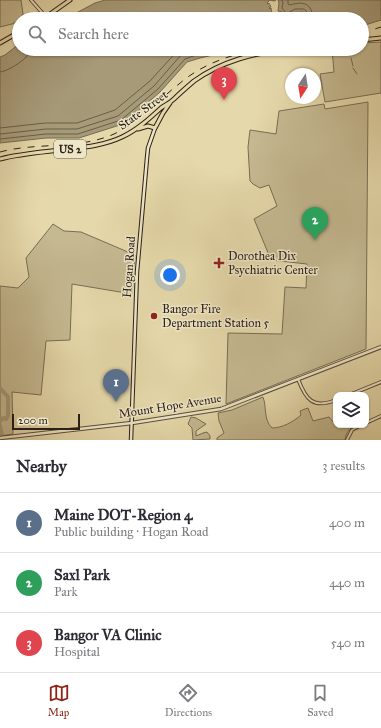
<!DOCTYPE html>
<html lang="en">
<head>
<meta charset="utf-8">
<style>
	:root { --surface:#fff; --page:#f7f7f7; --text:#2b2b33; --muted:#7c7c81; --line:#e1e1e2; --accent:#8f2418 }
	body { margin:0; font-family:"IM FELL Great Primer",serif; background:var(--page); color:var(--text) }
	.controls { position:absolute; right:12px; bottom:12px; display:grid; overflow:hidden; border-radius:8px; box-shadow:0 1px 3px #0004 }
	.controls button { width:36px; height:36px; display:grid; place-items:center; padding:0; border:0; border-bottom:1px solid var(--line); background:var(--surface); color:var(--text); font:20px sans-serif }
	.compass { position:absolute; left:285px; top:68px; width:36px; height:36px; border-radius:50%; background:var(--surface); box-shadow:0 1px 3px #0004; rotate:192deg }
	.scale { position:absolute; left:12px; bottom:10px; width:68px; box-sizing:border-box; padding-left:4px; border:2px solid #2b2118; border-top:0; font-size:11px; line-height:14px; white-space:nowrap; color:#2b2118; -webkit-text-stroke:3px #eee6c8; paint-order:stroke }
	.you { position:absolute; left:170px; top:275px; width:14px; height:14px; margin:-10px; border:3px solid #fff; border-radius:50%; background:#1a73e8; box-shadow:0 0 0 6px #1a73e833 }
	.badge { display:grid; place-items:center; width:26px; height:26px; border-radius:50%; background:var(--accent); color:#fff; font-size:13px; font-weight:700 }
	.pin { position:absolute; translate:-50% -33px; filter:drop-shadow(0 1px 2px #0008) }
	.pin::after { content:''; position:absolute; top:21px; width:14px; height:12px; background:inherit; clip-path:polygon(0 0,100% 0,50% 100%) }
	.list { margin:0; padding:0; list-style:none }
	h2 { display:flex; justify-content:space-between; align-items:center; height:52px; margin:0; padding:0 16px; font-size:17px }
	h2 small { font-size:13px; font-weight:400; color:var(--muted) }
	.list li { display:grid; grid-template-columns:26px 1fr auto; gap:12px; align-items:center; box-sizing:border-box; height:60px; padding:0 16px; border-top:1px solid var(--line) }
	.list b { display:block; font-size:15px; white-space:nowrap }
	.list p { margin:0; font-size:13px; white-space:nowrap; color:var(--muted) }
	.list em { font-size:13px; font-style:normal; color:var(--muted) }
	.icon { flex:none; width:22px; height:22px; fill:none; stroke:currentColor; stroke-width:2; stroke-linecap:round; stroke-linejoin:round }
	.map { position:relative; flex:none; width:381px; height:440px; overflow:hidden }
	.search { position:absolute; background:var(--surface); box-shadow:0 1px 3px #0004; left:12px; right:12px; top:12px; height:44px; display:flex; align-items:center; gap:10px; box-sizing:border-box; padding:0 14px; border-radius:22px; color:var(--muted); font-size:15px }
	.sheet { height:232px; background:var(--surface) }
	nav { display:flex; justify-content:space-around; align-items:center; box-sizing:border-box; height:56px; border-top:1px solid var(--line); background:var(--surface); font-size:11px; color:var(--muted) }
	nav a { display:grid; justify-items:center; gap:2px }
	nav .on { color:var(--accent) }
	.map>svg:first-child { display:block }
	.green { fill:#c5b991; stroke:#786d54 }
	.water { fill:#a69a78; stroke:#756a52 }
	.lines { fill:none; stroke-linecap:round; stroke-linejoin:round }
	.shore { stroke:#685e48; stroke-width:1 }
	.stream { stroke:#756a52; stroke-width:1 }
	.river { stroke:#a69a78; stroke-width:4 }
	.minor-casing { stroke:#5a4f3c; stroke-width:4 }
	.tertiary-casing { stroke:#5a4f3c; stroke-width:4.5 }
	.secondary-casing { stroke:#2b2118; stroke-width:4.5 }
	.primary-casing { stroke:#2b2118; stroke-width:5 }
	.minor { stroke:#eee6c8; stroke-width:2 }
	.tertiary { stroke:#eee6c8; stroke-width:2.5 }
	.secondary { stroke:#eee6c8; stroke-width:2.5 }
	.primary { stroke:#e5d8aa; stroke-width:3 }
	.rail { stroke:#2b2118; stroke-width:1; stroke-dasharray:7 7; stroke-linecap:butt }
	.poi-dot { fill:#8f2418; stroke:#eee6c8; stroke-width:1.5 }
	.labels { text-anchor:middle; stroke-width:3; stroke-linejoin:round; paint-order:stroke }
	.shield { fill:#eee6c8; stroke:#665c4d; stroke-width:1 }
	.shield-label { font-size:11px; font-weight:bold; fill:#2b2118 }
	.street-label { font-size:12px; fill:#2b2118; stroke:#eee6c8 }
	.poi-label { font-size:12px; fill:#2b2118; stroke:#eee6c8; text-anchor:start }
</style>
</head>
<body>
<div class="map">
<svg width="381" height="440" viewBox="0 0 381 440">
	<rect width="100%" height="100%" fill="#e5d8aa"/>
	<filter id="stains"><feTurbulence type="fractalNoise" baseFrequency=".005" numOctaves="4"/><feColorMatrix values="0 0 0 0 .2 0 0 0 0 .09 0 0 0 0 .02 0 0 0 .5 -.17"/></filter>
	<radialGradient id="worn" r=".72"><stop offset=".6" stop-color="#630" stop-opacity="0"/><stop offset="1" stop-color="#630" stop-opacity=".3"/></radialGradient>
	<path class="green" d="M 0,0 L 21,0 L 23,14 L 20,19 L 19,19 L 18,21 L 12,24 L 0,27 Z
		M 381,42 L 381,93 L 325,102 L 320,74 L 334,72 L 332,49 L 362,49 L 362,43 Z
		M 368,102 L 366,349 L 226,404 L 228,333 L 282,334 L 285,287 L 306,288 L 307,264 L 271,260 L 254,219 L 277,206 L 269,185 L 260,188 L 253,184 L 250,181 L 248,147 L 250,130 L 276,134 L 279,111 L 324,104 L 325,109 Z
		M 53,224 L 64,231 L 81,232 L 135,255 L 132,294 L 72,284 L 70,340 L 46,341 L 41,395 L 12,392 L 13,434 L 0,436 L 0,286 L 18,288 L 29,277 L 26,258 Z
		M 263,397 C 267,407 263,419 272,428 C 282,428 293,422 301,415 L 300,411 L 305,409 L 308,408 L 313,421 L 329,417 L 336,425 L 355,425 C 349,430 346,432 345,440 L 217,440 L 217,438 L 224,433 L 219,421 L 218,413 L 232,410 Z
		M 191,417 L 196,418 L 206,424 L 196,431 L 196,436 L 203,433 L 207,432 L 210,436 L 210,439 L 193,440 L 192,428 L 188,424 Z"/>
	<path class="water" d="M 105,0 L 276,0 L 274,1 L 270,0 L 267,3 L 268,4 L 269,3 L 271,7 L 269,8 L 270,9 L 271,8 L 273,19 L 65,19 L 95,3 Z
		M 278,0 L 381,0 L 381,20 L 362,26 L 362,19 L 304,19 L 303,12 L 296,13 L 286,19 L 282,12 L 278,11 L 279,3 Z
		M 19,44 L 19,49 L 235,49 L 226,52 L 200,58 L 187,62 L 160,92 L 123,124 L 79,138 L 46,138 L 0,143 L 0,57 L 5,55 Z"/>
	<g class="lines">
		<path class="shore" d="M 282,0 L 283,3 L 282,8 L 286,13 L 288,13 L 295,9 L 304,9 L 307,12 L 308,19
			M 288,0 L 288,4 L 290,5 C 304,1 312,3 313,19
			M 0,72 C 10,71 28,58 33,49
			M 0,128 L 45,123 L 77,123 L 115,110 L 150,81 L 179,49
			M 0,134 L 46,129 L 77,129 L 118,116 L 154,86 L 181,55 L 198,49
			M 0,139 L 46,134 L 78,134 L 121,120 L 158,89 L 185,59 L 199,54 L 222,49"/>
		<path class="stream" d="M 351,58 L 353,66
			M 353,68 L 357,74"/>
		<path class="river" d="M 0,388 L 8,397 L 8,415 L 6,419 L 3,418 L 0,421
			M 0,426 L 2,435"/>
		<defs>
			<path id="minor" d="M 31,0 L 46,17
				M 298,379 C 306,400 313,409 336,400
				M 349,395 L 381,382
				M 366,423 L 381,416
				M 347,440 L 352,430 L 361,425"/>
			<path id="tertiary" d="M 0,438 L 132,423 L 221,409 L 381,347"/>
			<path id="secondary" d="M 131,440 L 137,272 L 147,158 L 148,148 L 155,128"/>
			<path id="primary" d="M 43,19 L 70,0
				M 362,40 L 381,38
				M 0,43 L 19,32
				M 138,129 L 148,126 L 155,128 L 163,113 L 170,103
				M 0,159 C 23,153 46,152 69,149 C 87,147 105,145 122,137 C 137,130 149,119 161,108 C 165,105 170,103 174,99 C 180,93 187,87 194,81 C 222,61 254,53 288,49"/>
		</defs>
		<use href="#minor" class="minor-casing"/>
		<use href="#tertiary" class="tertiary-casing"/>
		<use href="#secondary" class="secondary-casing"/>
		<use href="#primary" class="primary-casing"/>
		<use href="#minor" class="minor"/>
		<use href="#tertiary" class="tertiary"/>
		<use href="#secondary" class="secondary"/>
		<use href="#primary" class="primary"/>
		<path class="rail" d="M 362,33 L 381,27
			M 0,152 C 37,142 78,150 114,134 C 140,122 157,101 179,84 C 202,64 230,55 259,49"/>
	</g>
	<g class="poi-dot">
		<path d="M217 257h4v4h4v4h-4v4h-4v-4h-4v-4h4z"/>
		<circle cx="154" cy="316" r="4"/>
	</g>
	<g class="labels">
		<rect class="shield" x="54" y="140" width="32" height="18" rx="3"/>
		<g class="shield-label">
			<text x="70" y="153">US 2</text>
		</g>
		<g class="street-label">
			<text transform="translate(143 110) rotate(-36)" y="4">State Street</text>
			<text transform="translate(129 267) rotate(-86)" y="4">Hogan Road</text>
			<text transform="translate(170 406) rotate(-9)" y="4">Mount Hope Avenue</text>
		</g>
		<g class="poi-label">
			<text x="228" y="260">Dorothea Dix<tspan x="228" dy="14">Psychiatric Center</tspan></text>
			<text x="162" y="313">Bangor Fire<tspan x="162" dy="14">Department Station 5</tspan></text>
		</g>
	</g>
	<rect width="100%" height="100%" filter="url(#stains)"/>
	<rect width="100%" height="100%" fill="url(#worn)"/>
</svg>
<div class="controls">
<button><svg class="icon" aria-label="layers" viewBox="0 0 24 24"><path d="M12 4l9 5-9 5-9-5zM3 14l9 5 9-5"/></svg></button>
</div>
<svg class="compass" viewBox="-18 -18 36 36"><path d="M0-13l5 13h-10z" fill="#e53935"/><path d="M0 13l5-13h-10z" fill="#7c7c81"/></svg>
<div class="scale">200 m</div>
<div class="you"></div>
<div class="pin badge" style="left:116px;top:402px;background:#5c6f8a">1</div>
<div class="pin badge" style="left:315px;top:240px;background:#2e9e5b">2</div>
<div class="pin badge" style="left:224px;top:100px;background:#e0444e">3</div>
<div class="search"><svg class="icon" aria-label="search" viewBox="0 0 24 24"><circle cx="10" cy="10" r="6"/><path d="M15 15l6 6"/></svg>Search here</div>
</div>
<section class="sheet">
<h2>Nearby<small>3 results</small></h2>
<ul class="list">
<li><span class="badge" style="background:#5c6f8a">1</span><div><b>Maine DOT-Region 4</b><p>Public building · Hogan Road</p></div><em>400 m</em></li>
<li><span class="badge" style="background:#2e9e5b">2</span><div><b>Saxl Park</b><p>Park</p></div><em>440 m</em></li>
<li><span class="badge" style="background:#e0444e">3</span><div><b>Bangor VA Clinic</b><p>Hospital</p></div><em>540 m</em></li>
</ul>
</section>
<nav>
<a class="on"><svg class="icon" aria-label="map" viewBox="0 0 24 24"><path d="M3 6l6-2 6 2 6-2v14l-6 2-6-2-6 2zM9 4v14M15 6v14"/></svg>Map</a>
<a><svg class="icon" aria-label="directions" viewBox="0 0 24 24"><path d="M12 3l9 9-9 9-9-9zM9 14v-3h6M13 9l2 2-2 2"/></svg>Directions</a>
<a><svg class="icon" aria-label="saved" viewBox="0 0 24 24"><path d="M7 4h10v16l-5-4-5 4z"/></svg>Saved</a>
</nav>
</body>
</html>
